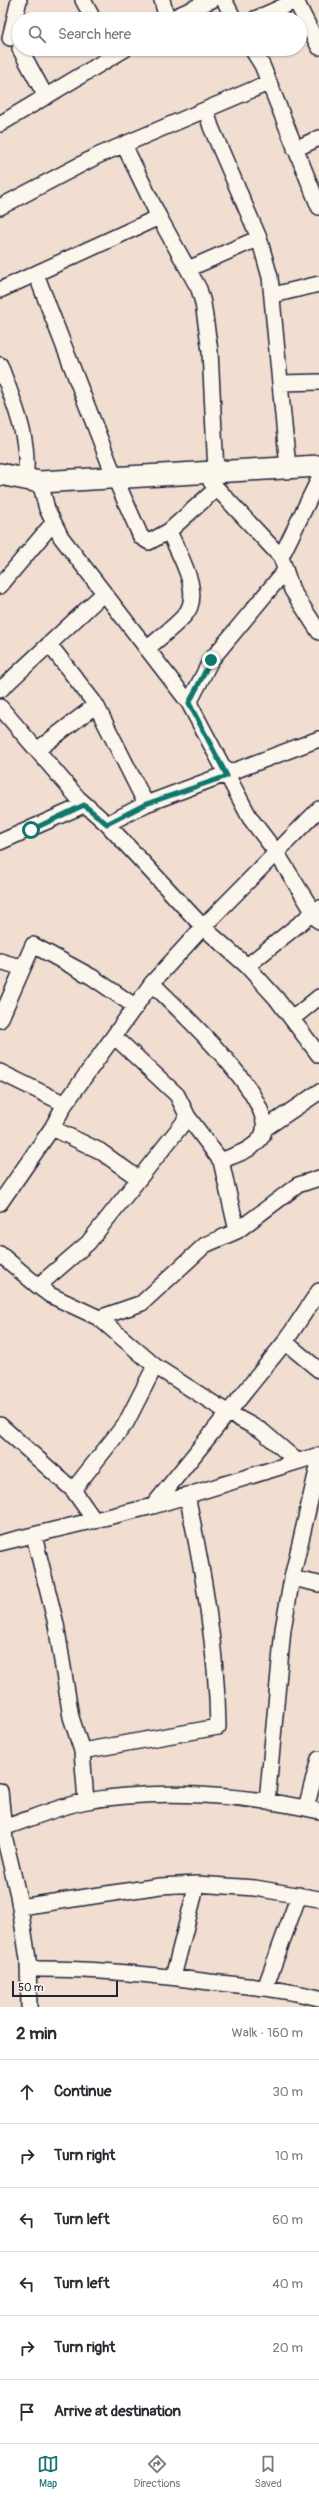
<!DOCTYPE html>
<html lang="en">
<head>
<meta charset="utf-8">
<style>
	:root { --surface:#fff; --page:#f2f2f3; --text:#2b2b33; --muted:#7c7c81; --line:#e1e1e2; --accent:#0f766e }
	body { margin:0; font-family:Pangolin,sans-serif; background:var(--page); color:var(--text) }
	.scale { position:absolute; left:12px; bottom:10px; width:106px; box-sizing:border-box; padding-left:4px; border:2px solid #22223b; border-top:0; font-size:11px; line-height:14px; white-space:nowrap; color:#22223b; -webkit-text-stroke:3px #fbf7ec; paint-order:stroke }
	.stop { position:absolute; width:12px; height:12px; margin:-9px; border:3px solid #0f766e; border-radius:50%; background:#fff }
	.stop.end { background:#0f766e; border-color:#fff; box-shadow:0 1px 4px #0008 }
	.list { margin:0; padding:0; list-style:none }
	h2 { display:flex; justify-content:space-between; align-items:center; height:52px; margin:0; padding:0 16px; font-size:17px }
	h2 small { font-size:13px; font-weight:400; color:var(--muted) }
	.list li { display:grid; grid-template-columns:26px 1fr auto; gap:12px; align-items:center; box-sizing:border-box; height:64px; padding:0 16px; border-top:1px solid var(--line) }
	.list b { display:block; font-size:15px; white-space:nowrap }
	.list em { font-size:13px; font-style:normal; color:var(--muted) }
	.icon { flex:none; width:22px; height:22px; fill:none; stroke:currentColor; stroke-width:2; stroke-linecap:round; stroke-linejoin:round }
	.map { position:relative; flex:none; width:319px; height:2007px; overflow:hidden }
	.search { position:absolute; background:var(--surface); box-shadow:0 1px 3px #0004; left:12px; right:12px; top:12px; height:44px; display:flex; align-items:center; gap:10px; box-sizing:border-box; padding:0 14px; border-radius:22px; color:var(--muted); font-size:15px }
	.sheet { height:436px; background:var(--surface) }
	nav { display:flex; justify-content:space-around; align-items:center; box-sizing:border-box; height:56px; border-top:1px solid var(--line); background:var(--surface); font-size:11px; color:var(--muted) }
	nav a { display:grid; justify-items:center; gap:2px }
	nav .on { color:var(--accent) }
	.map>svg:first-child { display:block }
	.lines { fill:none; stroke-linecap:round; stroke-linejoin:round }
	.street-casing { stroke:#22223b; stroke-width:18 }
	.secondary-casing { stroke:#22223b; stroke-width:24 }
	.street { stroke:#fbf7ec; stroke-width:15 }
	.secondary { stroke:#fbf7ec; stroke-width:21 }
	.route { stroke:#0f766e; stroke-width:5 }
</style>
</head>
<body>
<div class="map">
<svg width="319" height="2007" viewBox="0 0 319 2007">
	<rect width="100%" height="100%" fill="#f1ded1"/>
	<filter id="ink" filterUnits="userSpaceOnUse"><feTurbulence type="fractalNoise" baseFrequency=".025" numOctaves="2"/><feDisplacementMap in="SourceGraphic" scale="8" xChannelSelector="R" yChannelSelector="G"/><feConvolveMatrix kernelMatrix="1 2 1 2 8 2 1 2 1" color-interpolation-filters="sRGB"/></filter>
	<g filter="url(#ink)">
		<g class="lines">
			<defs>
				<path id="street" d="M 83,0 L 93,19
					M 162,0 L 167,19
					M 224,0 L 234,19
					M 296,1 L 319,47
					M 170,19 L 212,0
					M 255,19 L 298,0
					M 10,38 L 19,0
					M 20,49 L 46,97
					M 252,49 L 262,65 L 319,207
					M 206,110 L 211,127 L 259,238 L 270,277 L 288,468
					M 0,124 L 125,49
					M 124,145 L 159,217 L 199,289 L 203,303 L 210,351 L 216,472
					M 295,149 L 319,138
					M 0,207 L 97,156 L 268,83
					M 188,269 L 259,238
					M 36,274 L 115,478 L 141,537 L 149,542 L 169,531 L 216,489
					M 0,290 L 159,217
					M 273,295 L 319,284
					M 0,365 C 13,401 31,440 25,479
					M 281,383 L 319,382
					M 40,482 L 47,509 L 61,537 L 189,703 L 250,818 L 276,852 L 319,921
					M 211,482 L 281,557 L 292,590 L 319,632
					M 281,557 L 319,479
					M 0,586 L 53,523
					M 49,644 L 96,705 L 146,804
					M 147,649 C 159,638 173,628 184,616 C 205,594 178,554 169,531
					M 0,690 L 104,593
					M 189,703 L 211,660 L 284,572
					M 0,707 L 78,798 L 107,824 L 203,927 L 247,966 L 276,998 L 319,1055
					M 37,750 L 96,705
					M 107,824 L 146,804 L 319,739
					M 0,842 L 84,805
					M 0,961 L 23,968
					M 247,966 L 319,908
					M 152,983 C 176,1008 281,1102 262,1136 C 254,1150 234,1155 221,1161
					M 292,1019 L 319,997
					M 0,1020 L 33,945 L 92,977 L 136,1007
					M 115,1037 L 177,1095 L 188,1117 L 221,1161 L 237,1231
					M 0,1072 L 65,1104
					M 52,1128 L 100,1151 L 139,1179
					M 264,1129 L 319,1092
					M 0,1203 L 52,1128 L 65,1104 L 152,983 L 203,927 L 319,809
					M 0,1254 L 38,1286 L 50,1295 L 99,1318 L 155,1366 L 227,1412 L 262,1431 L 297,1461
					M 38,1286 L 88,1243 L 188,1117
					M 99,1318 L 142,1303 L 205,1245 L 237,1231 L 298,1185 L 319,1178
					M 285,1342 L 319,1370
					M 0,1425 L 73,1490 L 95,1521
					M 73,1490 L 126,1423 L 155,1366
					M 153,1506 L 285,1342 L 319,1291
					M 34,1536 L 56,1624 L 71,1717 L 82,1751 L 86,1801
					M 0,1543 L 153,1506 L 319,1455
					M 292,1578 L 319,1584
					M 82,1751 L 218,1727 C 217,1649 203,1572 187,1495
					M 0,1791 L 5,1840 L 18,1895 L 28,1959 L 29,2007
					M 267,1802 L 283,1629 L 292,1578 L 319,1462
					M 306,1808 L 319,1759
					M 3,1828 C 30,1819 59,1806 87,1801 C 159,1788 248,1795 319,1811
					M 20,1907 L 160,1886 L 197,1884 L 255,1888 L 319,1899
					M 28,1969 C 89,1968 150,1974 210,1982 C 247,1986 283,1989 319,1998
					M 173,1977 L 197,1884
					M 265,1988 L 299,1895"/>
				<path id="secondary" d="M 0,474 L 40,482 L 319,466"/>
			</defs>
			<use href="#street" class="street-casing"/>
			<use href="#secondary" class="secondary-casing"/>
			<use href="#street" class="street"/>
			<use href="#secondary" class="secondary"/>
		</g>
	</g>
	<g class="lines" filter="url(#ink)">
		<path class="route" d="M 31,830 L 84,805 L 107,824 L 146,804 L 227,776 L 189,703 L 211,660"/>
	</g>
</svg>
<div class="scale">50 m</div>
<div class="stop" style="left:31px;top:830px"></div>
<div class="stop end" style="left:211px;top:660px"></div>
<div class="search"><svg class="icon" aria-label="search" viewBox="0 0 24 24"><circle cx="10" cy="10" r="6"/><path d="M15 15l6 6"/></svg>Search here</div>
</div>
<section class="sheet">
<h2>2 min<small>Walk · 160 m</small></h2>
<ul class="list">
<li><svg class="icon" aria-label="ahead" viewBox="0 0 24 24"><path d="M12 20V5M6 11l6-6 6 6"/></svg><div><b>Continue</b></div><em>30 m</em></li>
<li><svg class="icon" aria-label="right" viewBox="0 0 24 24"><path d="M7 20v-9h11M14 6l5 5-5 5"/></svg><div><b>Turn right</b></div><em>10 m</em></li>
<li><svg class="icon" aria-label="left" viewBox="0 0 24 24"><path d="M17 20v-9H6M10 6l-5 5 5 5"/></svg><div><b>Turn left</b></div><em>60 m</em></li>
<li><svg class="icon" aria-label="left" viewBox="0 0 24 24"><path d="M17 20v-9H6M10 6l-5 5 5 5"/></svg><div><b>Turn left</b></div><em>40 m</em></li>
<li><svg class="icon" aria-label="right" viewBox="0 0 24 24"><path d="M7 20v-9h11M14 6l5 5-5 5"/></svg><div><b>Turn right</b></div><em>20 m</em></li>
<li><svg class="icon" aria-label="arrive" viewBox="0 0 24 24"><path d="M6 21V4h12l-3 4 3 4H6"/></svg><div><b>Arrive at destination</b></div></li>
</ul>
</section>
<nav>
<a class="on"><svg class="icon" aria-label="map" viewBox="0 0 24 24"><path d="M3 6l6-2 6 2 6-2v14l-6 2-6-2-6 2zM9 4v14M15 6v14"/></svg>Map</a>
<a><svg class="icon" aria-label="directions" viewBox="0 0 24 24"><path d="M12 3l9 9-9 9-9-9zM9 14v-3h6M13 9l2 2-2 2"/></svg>Directions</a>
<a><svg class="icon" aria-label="saved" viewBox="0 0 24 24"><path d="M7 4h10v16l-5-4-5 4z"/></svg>Saved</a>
</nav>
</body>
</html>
